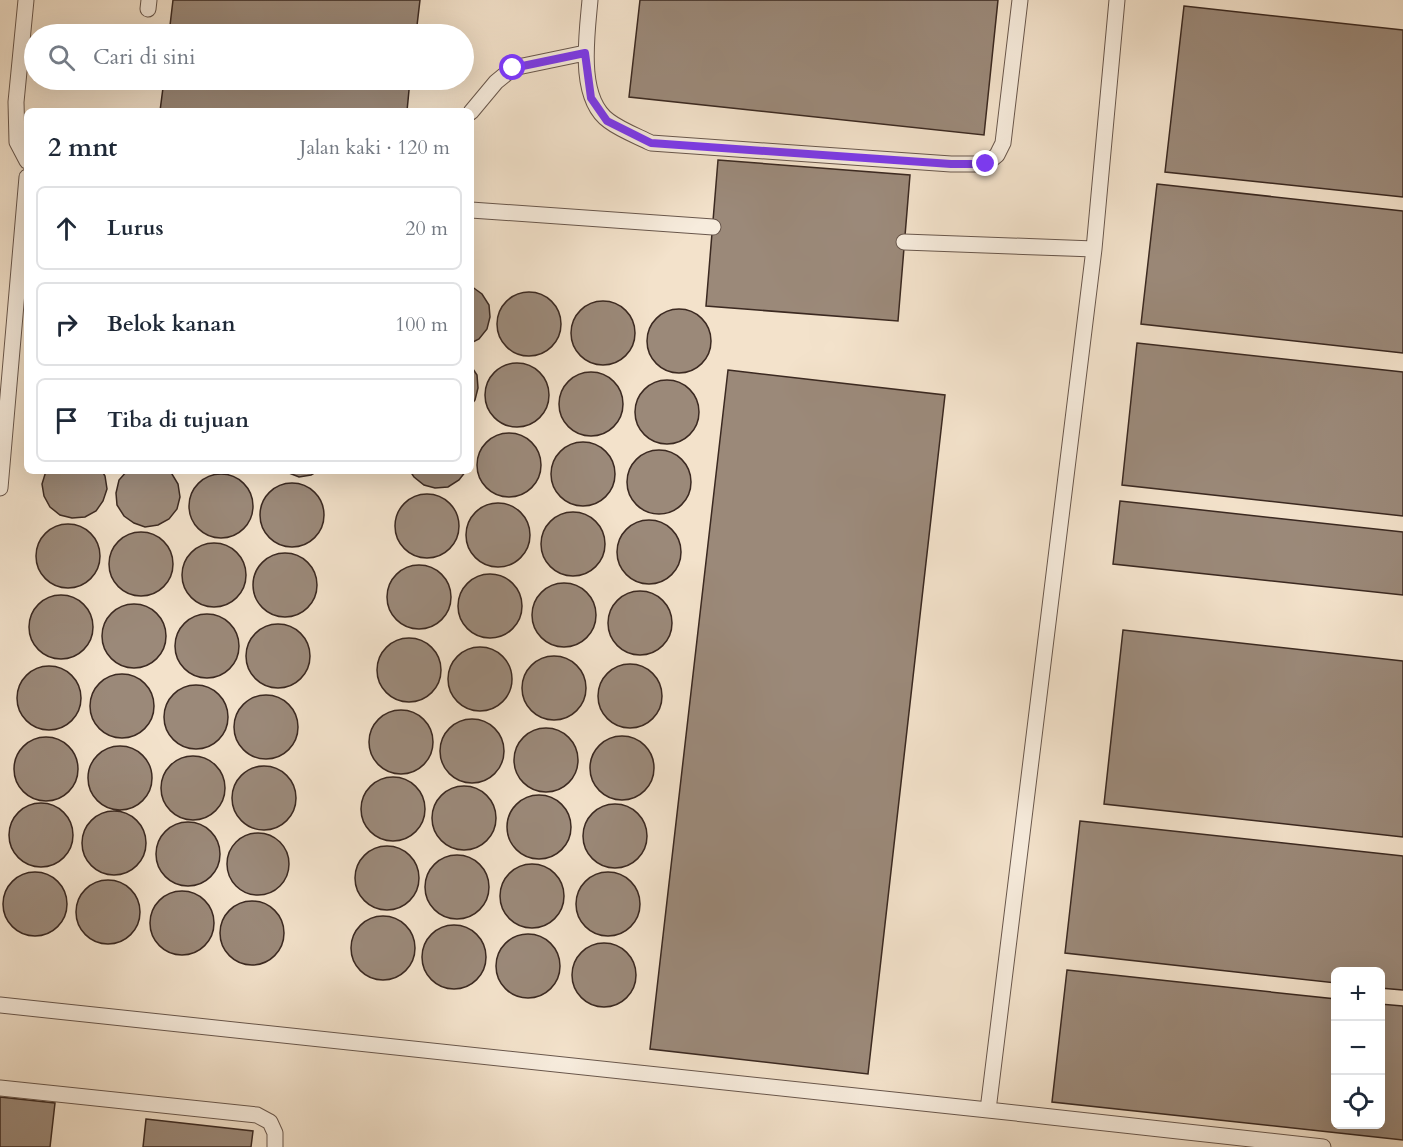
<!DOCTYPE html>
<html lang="id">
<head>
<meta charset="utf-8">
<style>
	:root { --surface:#fff; --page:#f6f6f7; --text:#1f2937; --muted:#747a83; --line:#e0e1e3 }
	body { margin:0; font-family:Cardo,serif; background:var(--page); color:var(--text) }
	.controls { position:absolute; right:18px; bottom:18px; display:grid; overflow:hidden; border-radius:9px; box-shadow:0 6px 24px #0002 }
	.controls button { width:54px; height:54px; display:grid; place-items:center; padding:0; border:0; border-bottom:2px solid var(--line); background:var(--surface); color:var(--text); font:30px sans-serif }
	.stop { position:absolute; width:18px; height:18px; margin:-14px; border:4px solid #7c3aed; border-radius:50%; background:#fff }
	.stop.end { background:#7c3aed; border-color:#fff; box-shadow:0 2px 6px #0008 }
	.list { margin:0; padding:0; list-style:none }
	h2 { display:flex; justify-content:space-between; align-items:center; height:78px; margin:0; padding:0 24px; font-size:26px }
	h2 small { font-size:20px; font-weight:400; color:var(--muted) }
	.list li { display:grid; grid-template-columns:39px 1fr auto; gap:18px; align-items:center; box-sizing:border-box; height:84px; margin:0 12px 12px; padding:0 12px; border:2px solid var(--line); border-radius:9px }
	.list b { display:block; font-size:22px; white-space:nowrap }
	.list em { font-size:20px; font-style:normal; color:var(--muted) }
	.icon { flex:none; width:33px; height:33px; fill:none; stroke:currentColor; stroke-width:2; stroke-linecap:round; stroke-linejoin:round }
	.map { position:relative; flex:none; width:1403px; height:1147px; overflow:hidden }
	.search { position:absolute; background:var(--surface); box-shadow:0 6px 24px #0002; left:24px; top:24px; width:450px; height:66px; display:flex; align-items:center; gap:15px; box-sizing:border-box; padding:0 21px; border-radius:33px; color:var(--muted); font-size:22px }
	.panel { position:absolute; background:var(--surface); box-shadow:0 6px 24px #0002; left:24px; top:108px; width:450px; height:366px; border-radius:9px }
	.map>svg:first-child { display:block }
	.building { fill:#9b8979; stroke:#3b2921; stroke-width:1.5 }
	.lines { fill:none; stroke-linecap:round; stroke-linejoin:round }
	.service-casing { stroke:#69574c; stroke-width:17 }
	.service { stroke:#f7ecdd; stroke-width:15 }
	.route { stroke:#7c3aed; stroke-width:8 }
</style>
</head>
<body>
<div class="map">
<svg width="1403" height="1147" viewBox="0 0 1403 1147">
	<rect width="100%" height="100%" fill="#f3e2cb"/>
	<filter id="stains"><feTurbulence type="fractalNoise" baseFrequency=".00333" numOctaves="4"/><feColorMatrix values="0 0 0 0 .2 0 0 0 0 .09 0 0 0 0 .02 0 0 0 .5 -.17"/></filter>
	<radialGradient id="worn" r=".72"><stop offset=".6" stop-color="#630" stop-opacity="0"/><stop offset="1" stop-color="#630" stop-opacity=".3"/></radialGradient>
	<path class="building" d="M 173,0 L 420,0 L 416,34 L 169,34 Z
		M 640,0 L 998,0 L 984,135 L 629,97 Z
		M 1184,6 L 1403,30 L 1403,197 L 1165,172 Z
		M 164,80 L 410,80 L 407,111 L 160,111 Z
		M 718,160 L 910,175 L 898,321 L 706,306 Z
		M 1157,184 L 1403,211 L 1403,353 L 1141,324 Z
		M 471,286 L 482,294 L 489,305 L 490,317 L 487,329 L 479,339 L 471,343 Z
		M497 324a32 32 0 1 1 64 0a32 32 0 1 1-64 0Z
		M571 333a32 32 0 1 1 64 0a32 32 0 1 1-64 0Z
		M647 341a32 32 0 1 1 64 0a32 32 0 1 1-64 0Z
		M 1137,343 L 1403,372 L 1403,516 L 1122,485 Z
		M485 395a32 32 0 1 1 64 0a32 32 0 1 1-64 0Z
		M 471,366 L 477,375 L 478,388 L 475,400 L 471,405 Z
		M 728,370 L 945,395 L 868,1074 L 650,1049 Z
		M559 404a32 32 0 1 1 64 0a32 32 0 1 1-64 0Z
		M635 412a32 32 0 1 1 64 0a32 32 0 1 1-64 0Z
		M477 465a32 32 0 1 1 64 0a32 32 0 1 1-64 0Z
		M551 474a32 32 0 1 1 64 0a32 32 0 1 1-64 0Z
		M627 482a32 32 0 1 1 64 0a32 32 0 1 1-64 0Z
		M 46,471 L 102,471 L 105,476 L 107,489 L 103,501 L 96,511 L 85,517 L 72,518 L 60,515 L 50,507 L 44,496 L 42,484 Z
		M 127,471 L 168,471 L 172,474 L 178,484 L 180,497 L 177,509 L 169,519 L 158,525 L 145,527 L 134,523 L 124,516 L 117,505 L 116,493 L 119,480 Z
		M 284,471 L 318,471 L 311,475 L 299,477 Z
		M 410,471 L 466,471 L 459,480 L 448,487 L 435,488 L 424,485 L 414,477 Z
		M189 506a32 32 0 1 1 64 0a32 32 0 1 1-64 0Z
		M260 515a32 32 0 1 1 64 0a32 32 0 1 1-64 0Z
		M395 526a32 32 0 1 1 64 0a32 32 0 1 1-64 0Z
		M 1120,501 L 1403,532 L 1403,595 L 1113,564 Z
		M466 535a32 32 0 1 1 64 0a32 32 0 1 1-64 0Z
		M541 544a32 32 0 1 1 64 0a32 32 0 1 1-64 0Z
		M617 552a32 32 0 1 1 64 0a32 32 0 1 1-64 0Z
		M36 556a32 32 0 1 1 64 0a32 32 0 1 1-64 0Z
		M109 564a32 32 0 1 1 64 0a32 32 0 1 1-64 0Z
		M182 575a32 32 0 1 1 64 0a32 32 0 1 1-64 0Z
		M253 585a32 32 0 1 1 64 0a32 32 0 1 1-64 0Z
		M387 597a32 32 0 1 1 64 0a32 32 0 1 1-64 0Z
		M458 606a32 32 0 1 1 64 0a32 32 0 1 1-64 0Z
		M532 615a32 32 0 1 1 64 0a32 32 0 1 1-64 0Z
		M608 623a32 32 0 1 1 64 0a32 32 0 1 1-64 0Z
		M29 627a32 32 0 1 1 64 0a32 32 0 1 1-64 0Z
		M102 636a32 32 0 1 1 64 0a32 32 0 1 1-64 0Z
		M175 646a32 32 0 1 1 64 0a32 32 0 1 1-64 0Z
		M246 656a32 32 0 1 1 64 0a32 32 0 1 1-64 0Z
		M 1123,630 L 1403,661 L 1403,837 L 1104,804 Z
		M377 670a32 32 0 1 1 64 0a32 32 0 1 1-64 0Z
		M448 679a32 32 0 1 1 64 0a32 32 0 1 1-64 0Z
		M522 688a32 32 0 1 1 64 0a32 32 0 1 1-64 0Z
		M598 696a32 32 0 1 1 64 0a32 32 0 1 1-64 0Z
		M17 698a32 32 0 1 1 64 0a32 32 0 1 1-64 0Z
		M90 706a32 32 0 1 1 64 0a32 32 0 1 1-64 0Z
		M164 717a32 32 0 1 1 64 0a32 32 0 1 1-64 0Z
		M234 727a32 32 0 1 1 64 0a32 32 0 1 1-64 0Z
		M369 742a32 32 0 1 1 64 0a32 32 0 1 1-64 0Z
		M440 751a32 32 0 1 1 64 0a32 32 0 1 1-64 0Z
		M514 760a32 32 0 1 1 64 0a32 32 0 1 1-64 0Z
		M590 768a32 32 0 1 1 64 0a32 32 0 1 1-64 0Z
		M14 769a32 32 0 1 1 64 0a32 32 0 1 1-64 0Z
		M88 778a32 32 0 1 1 64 0a32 32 0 1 1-64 0Z
		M161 788a32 32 0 1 1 64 0a32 32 0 1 1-64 0Z
		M232 798a32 32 0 1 1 64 0a32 32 0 1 1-64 0Z
		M361 809a32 32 0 1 1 64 0a32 32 0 1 1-64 0Z
		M432 818a32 32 0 1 1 64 0a32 32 0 1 1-64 0Z
		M507 827a32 32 0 1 1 64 0a32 32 0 1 1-64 0Z
		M9 835a32 32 0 1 1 64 0a32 32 0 1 1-64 0Z
		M583 836a32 32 0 1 1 64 0a32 32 0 1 1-64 0Z
		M82 843a32 32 0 1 1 64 0a32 32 0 1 1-64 0Z
		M 1080,821 L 1403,856 L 1403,990 L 1380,988 L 1380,972 L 1336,972 L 1336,983 L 1065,953 Z
		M156 854a32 32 0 1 1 64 0a32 32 0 1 1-64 0Z
		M227 864a31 31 0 1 1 62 0a31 31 0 1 1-62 0Z
		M355 878a32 32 0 1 1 64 0a32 32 0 1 1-64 0Z
		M425 887a32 32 0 1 1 64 0a32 32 0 1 1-64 0Z
		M500 896a32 32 0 1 1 64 0a32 32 0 1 1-64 0Z
		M576 904a32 32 0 1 1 64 0a32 32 0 1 1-64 0Z
		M3 904a32 32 0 1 1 64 0a32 32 0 1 1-64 0Z
		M76 912a32 32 0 1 1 64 0a32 32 0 1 1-64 0Z
		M150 923a32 32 0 1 1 64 0a32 32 0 1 1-64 0Z
		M220 933a32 32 0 1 1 64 0a32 32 0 1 1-64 0Z
		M351 948a32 32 0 1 1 64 0a32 32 0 1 1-64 0Z
		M422 957a32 32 0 1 1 64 0a32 32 0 1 1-64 0Z
		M496 966a32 32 0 1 1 64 0a32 32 0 1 1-64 0Z
		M572 975a32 32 0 1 1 64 0a32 32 0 1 1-64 0Z
		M 1067,970 L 1336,999 L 1336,1124 L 1380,1124 L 1380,1004 L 1403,1006 L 1403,1140 L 1052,1102 Z
		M 0,1097 L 55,1103 L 50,1147 L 0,1147 Z
		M 146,1119 L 253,1131 L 251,1147 L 143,1147 Z"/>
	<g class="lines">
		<defs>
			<path id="service" d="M 26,0 L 16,102 L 17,142 L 27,161
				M 590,0 C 587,35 577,98 609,121 C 621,130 637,136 651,143 L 951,164 L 986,164 L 997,155 L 1003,143 L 1020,0
				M 148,9 L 149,0
				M 471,112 L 496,82 L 513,68 L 585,53
				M 471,210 L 713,227
				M 904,242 L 1094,249
				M 0,488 L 27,177
				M 0,1005 L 988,1110 L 1094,249 L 1117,0
				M 0,1088 L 257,1115 L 270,1122 L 275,1133 L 275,1147
				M 988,1110 L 1323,1147"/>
		</defs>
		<use href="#service" class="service-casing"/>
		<use href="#service" class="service"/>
	</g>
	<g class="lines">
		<path class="route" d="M 513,68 L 585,53 L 591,98 L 607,121 L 651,143 L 951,164 L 986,164"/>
	</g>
	<rect width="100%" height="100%" filter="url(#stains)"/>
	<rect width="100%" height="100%" fill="url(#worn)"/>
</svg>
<div class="controls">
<button>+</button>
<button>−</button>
<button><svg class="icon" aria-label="locate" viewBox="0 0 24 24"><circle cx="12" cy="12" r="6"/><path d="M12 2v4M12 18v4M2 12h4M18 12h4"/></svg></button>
</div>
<div class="stop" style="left:513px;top:68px"></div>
<div class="stop end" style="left:986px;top:164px"></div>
<div class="search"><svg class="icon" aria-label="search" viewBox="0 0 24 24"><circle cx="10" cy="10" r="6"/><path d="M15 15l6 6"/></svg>Cari di sini</div>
<section class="panel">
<h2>2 mnt<small>Jalan kaki · 120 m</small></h2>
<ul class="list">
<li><svg class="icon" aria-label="ahead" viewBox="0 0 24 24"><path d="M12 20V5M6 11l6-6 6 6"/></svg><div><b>Lurus</b></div><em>20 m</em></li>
<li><svg class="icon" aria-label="right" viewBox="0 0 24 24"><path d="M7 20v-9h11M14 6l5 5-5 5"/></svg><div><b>Belok kanan</b></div><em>100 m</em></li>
<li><svg class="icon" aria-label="arrive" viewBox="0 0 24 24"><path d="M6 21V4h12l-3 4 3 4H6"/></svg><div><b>Tiba di tujuan</b></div></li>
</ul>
</section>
</div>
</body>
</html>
